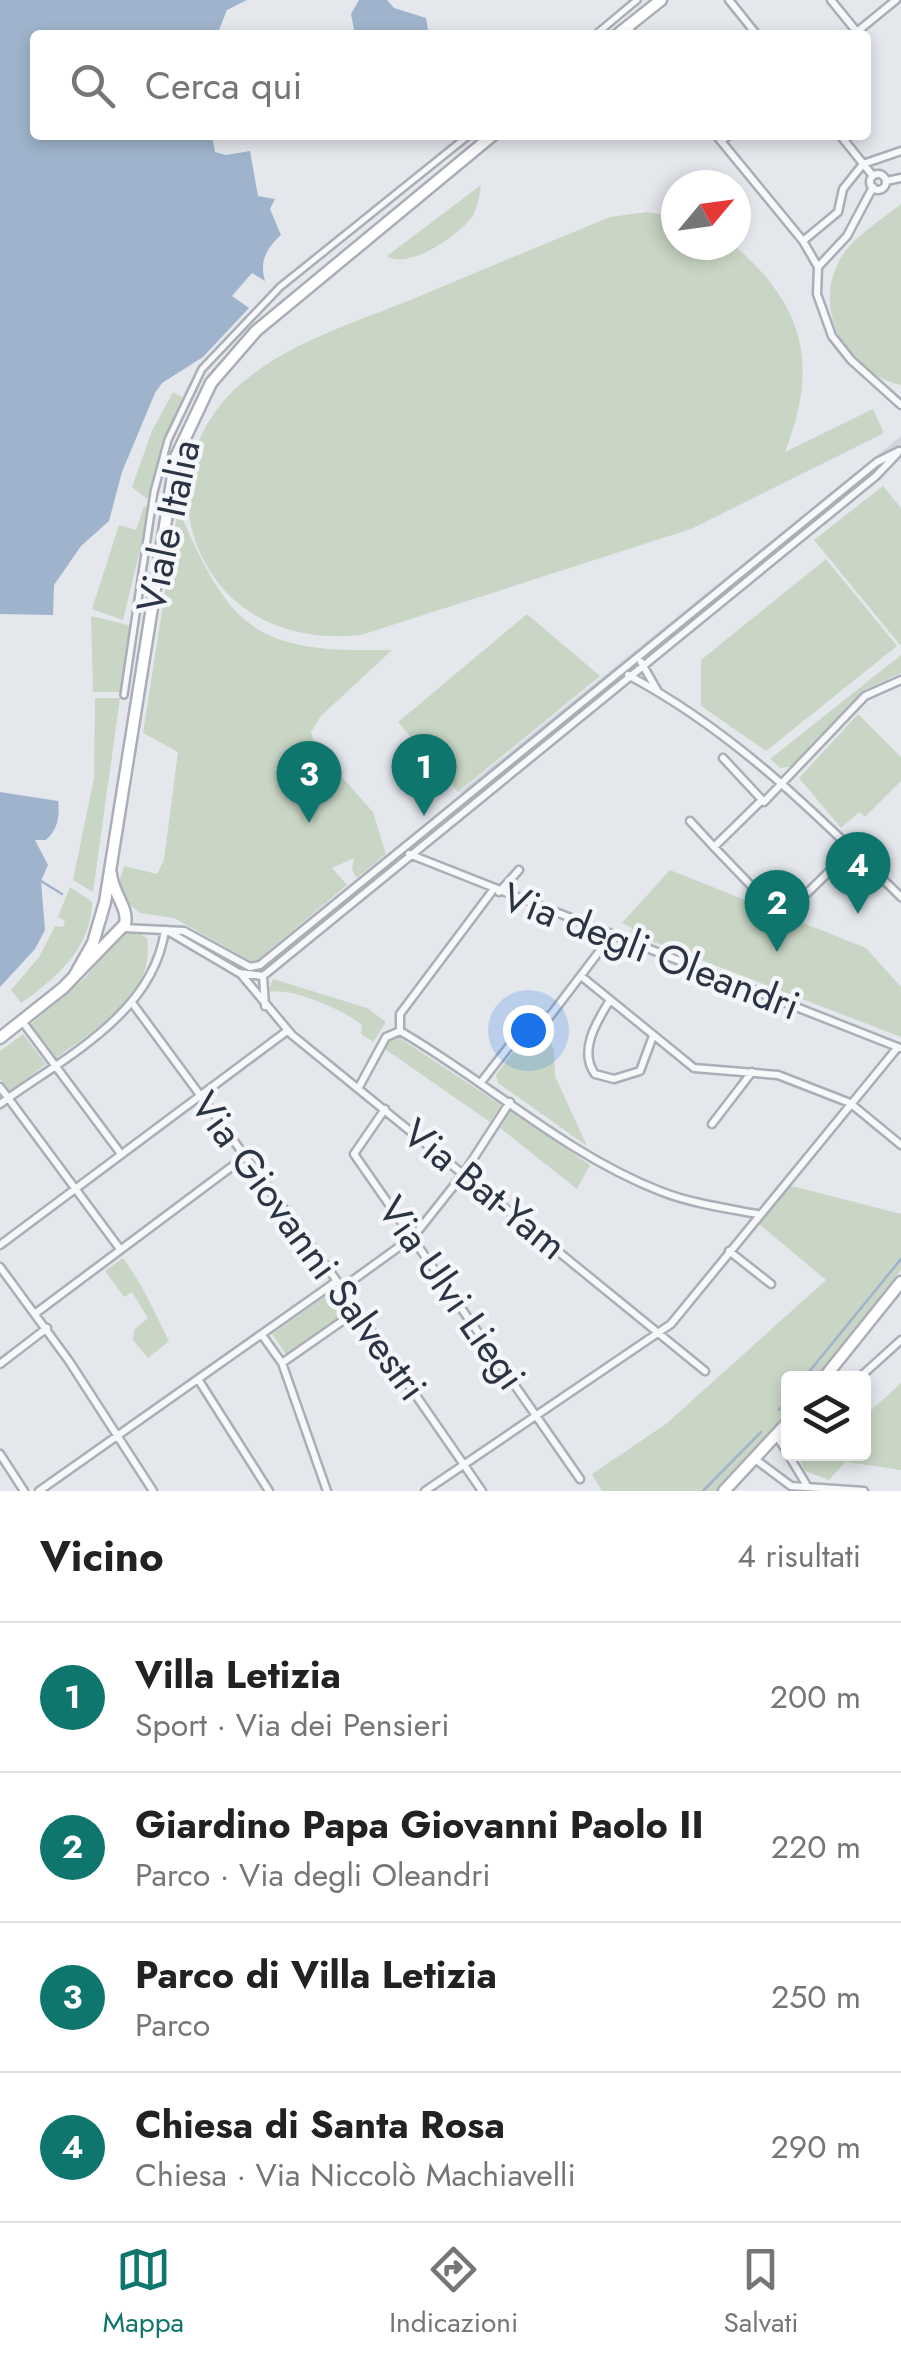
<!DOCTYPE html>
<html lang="it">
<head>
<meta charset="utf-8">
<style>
	:root { --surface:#fff; --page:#f2f2f2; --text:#222; --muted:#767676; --line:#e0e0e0; --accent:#0f766e }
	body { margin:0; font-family:Jost,sans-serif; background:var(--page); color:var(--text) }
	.controls { position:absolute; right:30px; bottom:30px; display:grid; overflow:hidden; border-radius:10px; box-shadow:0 5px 15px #0003 }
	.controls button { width:90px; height:90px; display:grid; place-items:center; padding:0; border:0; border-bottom:2px solid var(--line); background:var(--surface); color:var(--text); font:50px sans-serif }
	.compass { position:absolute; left:661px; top:170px; width:90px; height:90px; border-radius:50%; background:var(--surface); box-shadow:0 5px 15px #0003; rotate:61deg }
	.you { position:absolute; left:528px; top:1030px; width:35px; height:35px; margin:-25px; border:8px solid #fff; border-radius:50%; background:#1a73e8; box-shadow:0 0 0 15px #1a73e833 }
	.badge { display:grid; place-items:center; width:65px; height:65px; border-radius:50%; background:var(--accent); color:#fff; font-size:32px; font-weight:700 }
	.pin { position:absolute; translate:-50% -82px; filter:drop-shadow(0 2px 5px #0008) }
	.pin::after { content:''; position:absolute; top:52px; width:35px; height:30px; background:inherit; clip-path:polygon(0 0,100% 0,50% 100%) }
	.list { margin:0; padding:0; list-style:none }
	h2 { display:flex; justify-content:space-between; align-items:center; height:130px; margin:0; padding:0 40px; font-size:42px }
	h2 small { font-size:32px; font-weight:400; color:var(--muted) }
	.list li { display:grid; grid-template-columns:65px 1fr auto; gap:30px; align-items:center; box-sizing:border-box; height:150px; padding:0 40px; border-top:2px solid var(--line) }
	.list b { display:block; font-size:38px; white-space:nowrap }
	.list p { margin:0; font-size:32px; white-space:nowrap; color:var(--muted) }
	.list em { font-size:32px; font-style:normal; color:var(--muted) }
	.icon { flex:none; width:55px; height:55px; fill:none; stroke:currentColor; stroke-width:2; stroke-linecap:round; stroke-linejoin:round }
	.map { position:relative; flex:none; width:901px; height:1491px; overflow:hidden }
	.search { position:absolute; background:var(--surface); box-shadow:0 5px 15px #0003; left:30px; right:30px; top:30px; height:110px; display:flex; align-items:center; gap:25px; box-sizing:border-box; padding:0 35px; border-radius:10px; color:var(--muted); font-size:38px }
	.sheet { height:730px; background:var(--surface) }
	nav { display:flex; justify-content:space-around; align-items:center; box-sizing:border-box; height:140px; border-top:2px solid var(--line); background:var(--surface); font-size:28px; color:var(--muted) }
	nav a { display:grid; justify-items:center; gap:5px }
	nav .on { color:var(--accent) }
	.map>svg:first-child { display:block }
	.built { fill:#d2d6de }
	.green { fill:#c9d6c5 }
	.water { fill:#9fb4cc }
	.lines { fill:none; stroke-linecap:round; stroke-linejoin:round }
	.stream { stroke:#9fb4cc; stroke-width:2.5 }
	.pedestrian-casing { stroke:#a9aeb7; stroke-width:10 }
	.minor-casing { stroke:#a9aeb7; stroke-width:11 }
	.secondary-casing { stroke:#a9aeb7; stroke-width:15 }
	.pedestrian { stroke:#f7f8fa; stroke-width:5 }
	.minor { stroke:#f7f8fa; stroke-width:6 }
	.secondary { stroke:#fff; stroke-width:10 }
	.labels { text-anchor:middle; stroke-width:9; stroke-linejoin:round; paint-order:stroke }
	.street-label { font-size:40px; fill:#2b3445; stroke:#f4f6f9 }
</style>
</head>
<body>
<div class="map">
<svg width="901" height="1491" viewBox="0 0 901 1491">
	<rect width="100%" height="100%" fill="#e4e7ec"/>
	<path class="built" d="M 901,436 L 901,456 L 468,803 L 460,792 Z"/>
	<path class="green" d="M 481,185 C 479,196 478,208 472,217 C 458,236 408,270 387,256 Z
		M 901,204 L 901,385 C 845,373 810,307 842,256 C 856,235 881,220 901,204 Z
		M 647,212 L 676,217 L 676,245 L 734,245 C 805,307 819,364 785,452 L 873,409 L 884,433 L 691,529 L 361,635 C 306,641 248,626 214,577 C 192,546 183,507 190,470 C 212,361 332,333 420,296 C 484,269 547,243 610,217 Z
		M 173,392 L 182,397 L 147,499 L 132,487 L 152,431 Z
		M 883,486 L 901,508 L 901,646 L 814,540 Z
		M 144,506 L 150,509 L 123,620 L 92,609 L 119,525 L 136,530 Z
		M 178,508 C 231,632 256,653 392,650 L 321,716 L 311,732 L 315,747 L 373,812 L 386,854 L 357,878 L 352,870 L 354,858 L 332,868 L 347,885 L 254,963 L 174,918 L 140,913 L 125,901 L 118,886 L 124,866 L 157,874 L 164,860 L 178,752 L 143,733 Z
		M 826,559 L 897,646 L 766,751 L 701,706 L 701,660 Z
		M 527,614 L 600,676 L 458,792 L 398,722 Z
		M 91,616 L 132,626 L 123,692 L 93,692 Z
		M 901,655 L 901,673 L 862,691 L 793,766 L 781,768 L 770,759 Z
		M 95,698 L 120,698 L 93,892 L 73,880 L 94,778 Z
		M 858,714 L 901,757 L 901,781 L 865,817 L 859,812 L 841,828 L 799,778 Z
		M 670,870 L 866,948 L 901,987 L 901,1037 L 631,933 L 632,928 L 622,923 Z
		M 70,887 L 92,902 C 92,947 55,980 21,1003 L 11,990 L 39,957 L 55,926 L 63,927 L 65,921 L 58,917 Z
		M 133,930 L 147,938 C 156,996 96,1028 55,1059 L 30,1025 L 84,979 L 120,936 Z
		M 273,979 L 367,1008 L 386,1022 L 373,1042 L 361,1034 L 362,1025 C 342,1009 291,987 268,992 Z
		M 532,1027 L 548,1036 L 554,1050 L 555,1076 L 587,1146 L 498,1083 L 496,1075 Z
		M 392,1033 L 501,1105 L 490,1122 L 385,1049 Z
		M 23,1034 L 46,1064 L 10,1092 L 0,1079 L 0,1051 Z
		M 511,1110 L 590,1165 L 577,1189 L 500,1128 Z
		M 788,1185 L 901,1214 L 901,1270 L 815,1378 L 788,1378 L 788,1411 L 718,1491 L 602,1491 L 592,1474 L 666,1424 L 826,1280 L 759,1224 Z
		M 123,1258 C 143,1285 154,1312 169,1341 L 148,1358 L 133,1340 L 134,1330 L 148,1318 L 132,1292 L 124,1297 L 105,1271 Z
		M 334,1290 L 349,1310 L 286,1354 L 272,1334 Z
		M 901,1383 L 901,1470 L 847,1462 L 848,1459 L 829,1480 L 805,1471 L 798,1454 L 864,1454 L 864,1417 Z"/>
	<path class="water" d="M 0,0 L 247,0 L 227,10 L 217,35 L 35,35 L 35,135 L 212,135 L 215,152 L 226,155 L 250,151 L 258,196 L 275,199 L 270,209 L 281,235 C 267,248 259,260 265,281 L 252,273 L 232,296 L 249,308 L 203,357 L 162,383 L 155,393 L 122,472 L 109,521 L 81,546 L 54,585 L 53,615 L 0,614 Z
		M 359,0 L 387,0 L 394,8 L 426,18 L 429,35 L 355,35 L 351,14 Z
		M 0,792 L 58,801 C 60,816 58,829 46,840 L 35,840 L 48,865 L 41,881 L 45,930 L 35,949 L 0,987 Z"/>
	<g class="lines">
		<path class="stream" d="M 41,881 L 62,894
			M 804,1378 L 901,1259
			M 779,1410 L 788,1398
			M 703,1491 L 761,1432"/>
		<defs>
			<path id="pedestrian" d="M 595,35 L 637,0
				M 124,695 L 154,492 L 168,440 L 202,369 L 280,287 L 469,135"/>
			<path id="minor" d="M 729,0 L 757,35
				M 831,0 L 857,32
				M 627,27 L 634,35
				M 853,35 L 896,0
				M 716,135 L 803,241 L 818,267 L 817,294 L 832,336 L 851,360 L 901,405
				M 840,135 L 873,176
				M 721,141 L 729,135
				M870 182a8 8 0 1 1 16 0a8 8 0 1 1-16 0Z
				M 886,181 L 901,178
				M 803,241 L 838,212 L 843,189 L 863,164 L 901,151
				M 818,267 L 847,236 L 873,187
				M 641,662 L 657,690
				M 628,675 C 735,732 815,813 901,897
				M 723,758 L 764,802 L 865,696 L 901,680
				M 690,821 L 714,847 L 762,800
				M 714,847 L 760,895
				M 409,854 L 900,1048
				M 499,892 L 519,870
				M 795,905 L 852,849
				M 123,928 L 184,931 L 250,967 L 260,965 L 877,462 L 899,451
				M 166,930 L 239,973 L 263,976 L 876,476 L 897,454
				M 240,973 L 292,1035 L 705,1371
				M 263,976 L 265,1006
				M 581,976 L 694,1068 L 778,1075 L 850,1103 L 901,1145
				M 610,1000 C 597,1021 578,1051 595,1074 L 614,1079 L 640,1071 L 653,1036
				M 133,1004 L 337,1281 L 482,1491
				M 22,1021 L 121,1154
				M 400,1031 C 488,1082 565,1154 660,1191 C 690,1203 725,1208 757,1214
				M 400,1031 L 400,1014 L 493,890
				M 482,1081 L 532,1017 L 550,1016 L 611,936
				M 0,1087 L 120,1249
				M 359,1087 L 386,1037 L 400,1031
				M 0,1104 C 63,1058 153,1015 165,930
				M 385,1109 L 354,1154 L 580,1479
				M 712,1124 L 752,1072
				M 0,1245 L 287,1031
				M 729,1251 L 771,1284
				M 0,1267 L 69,1361 L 153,1491
				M 342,1288 L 414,1236 L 464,1173 L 510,1102
				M 36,1313 L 246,1156
				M 262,1335 L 282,1363 L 327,1491
				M 282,1363 L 358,1310
				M 0,1364 L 47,1328
				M 859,1378 L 901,1340
				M 198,1379 L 269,1491
				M 777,1436 L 806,1484
				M 0,1454 L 24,1491
				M 755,1459 L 791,1486 L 864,1491
				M 39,1491 L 337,1281
				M 425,1491 L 671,1324 L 898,1047"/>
			<path id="secondary" d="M 617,35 L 661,0
				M 75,975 L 93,943 L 105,902 L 176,457 L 211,383 L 256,331 L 493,135
				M 0,1038 L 63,988 L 125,924 C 129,908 112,892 111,874
				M 824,1378 L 901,1282
				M 724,1491 L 788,1422"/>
		</defs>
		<use href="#pedestrian" class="pedestrian-casing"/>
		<use href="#minor" class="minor-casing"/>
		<use href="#secondary" class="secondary-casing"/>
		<use href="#pedestrian" class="pedestrian"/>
		<use href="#minor" class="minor"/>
		<use href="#secondary" class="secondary"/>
	</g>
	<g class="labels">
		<g class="street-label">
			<text transform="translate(168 526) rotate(-78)" y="14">Viale Italia</text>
			<text transform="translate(651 951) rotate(21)" y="14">Via degli Oleandri</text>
			<text transform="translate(485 1189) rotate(39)" y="14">Via Bat-Yam</text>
			<text transform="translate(309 1246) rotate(54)" y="14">Via Giovanni Salvestri</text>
			<text transform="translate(452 1293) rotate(55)" y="14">Via Ulvi Liegi</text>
		</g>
	</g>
</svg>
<div class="controls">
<button><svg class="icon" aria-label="layers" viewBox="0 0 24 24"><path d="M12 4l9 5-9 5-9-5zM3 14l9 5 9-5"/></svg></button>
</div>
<svg class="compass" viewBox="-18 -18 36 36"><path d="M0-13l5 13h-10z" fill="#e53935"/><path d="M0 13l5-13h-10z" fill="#767676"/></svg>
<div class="you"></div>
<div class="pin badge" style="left:424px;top:816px">1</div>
<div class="pin badge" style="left:777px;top:952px">2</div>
<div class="pin badge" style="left:309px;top:823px">3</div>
<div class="pin badge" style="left:858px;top:914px">4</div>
<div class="search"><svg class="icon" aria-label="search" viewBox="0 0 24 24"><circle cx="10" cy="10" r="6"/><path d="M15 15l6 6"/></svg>Cerca qui</div>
</div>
<section class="sheet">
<h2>Vicino<small>4 risultati</small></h2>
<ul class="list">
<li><span class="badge">1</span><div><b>Villa Letizia</b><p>Sport · Via dei Pensieri</p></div><em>200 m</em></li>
<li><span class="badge">2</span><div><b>Giardino Papa Giovanni Paolo II</b><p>Parco · Via degli Oleandri</p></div><em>220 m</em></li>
<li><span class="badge">3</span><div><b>Parco di Villa Letizia</b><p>Parco</p></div><em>250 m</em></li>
<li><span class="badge">4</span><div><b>Chiesa di Santa Rosa</b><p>Chiesa · Via Niccolò Machiavelli</p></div><em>290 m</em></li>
</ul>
</section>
<nav>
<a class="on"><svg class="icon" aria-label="map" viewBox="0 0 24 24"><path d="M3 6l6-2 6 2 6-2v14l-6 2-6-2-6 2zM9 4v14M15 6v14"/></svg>Mappa</a>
<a><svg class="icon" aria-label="directions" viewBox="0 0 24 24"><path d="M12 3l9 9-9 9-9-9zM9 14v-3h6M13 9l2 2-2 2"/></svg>Indicazioni</a>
<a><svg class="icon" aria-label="saved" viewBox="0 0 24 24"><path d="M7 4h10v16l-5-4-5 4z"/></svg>Salvati</a>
</nav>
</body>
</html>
